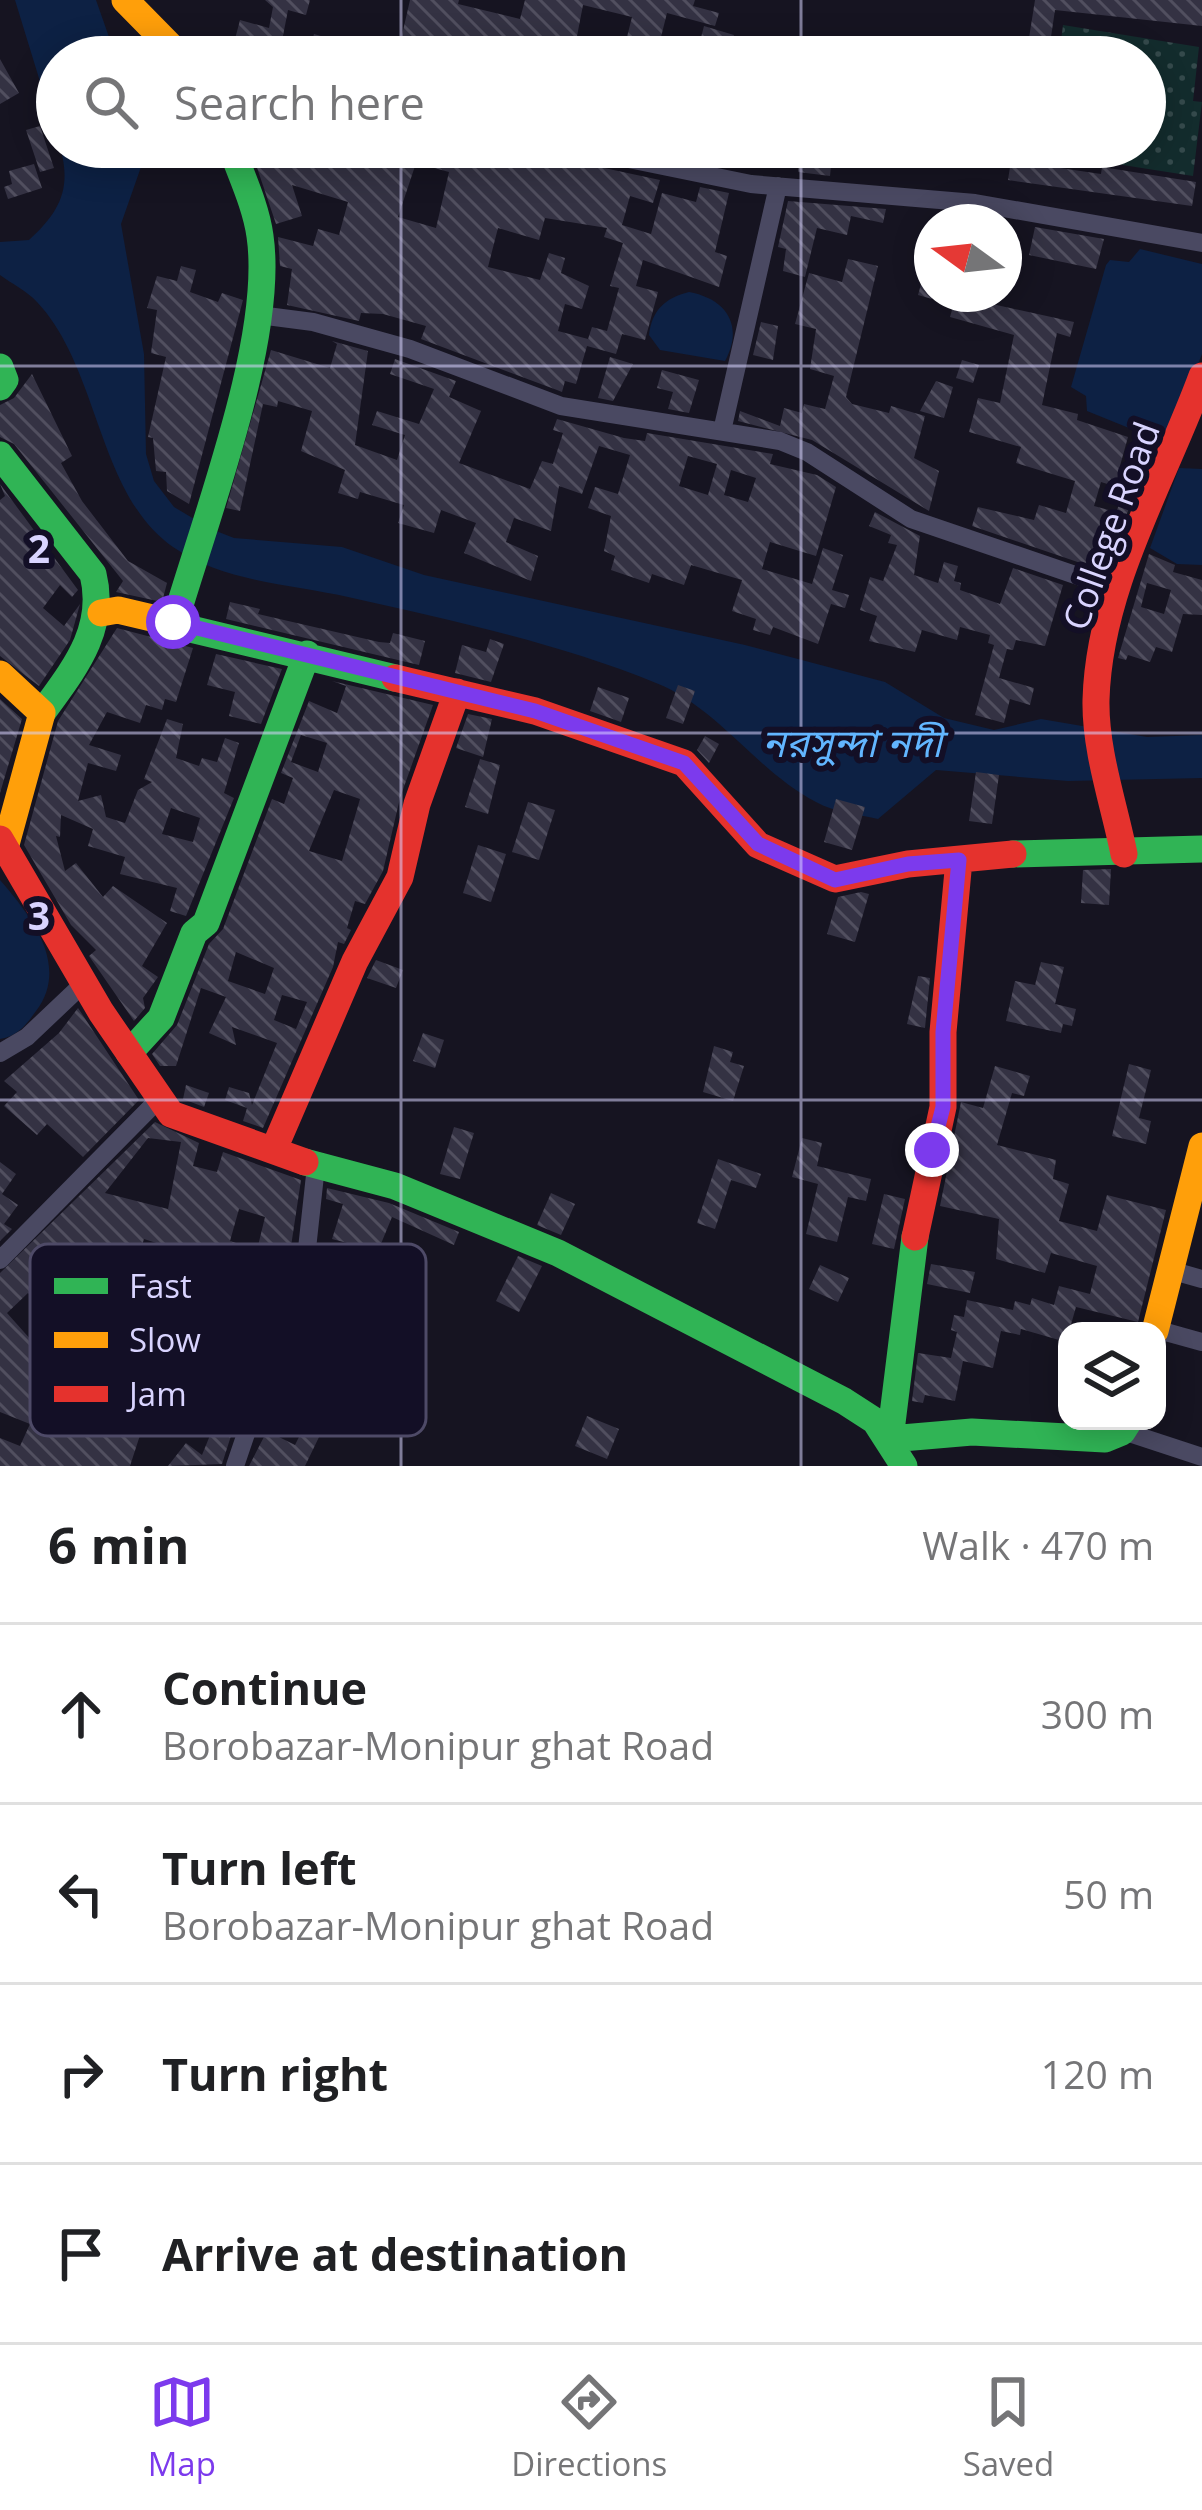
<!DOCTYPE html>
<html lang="en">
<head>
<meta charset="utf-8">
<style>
	:root { --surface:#fff; --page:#f2f2f2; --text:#202124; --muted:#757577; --line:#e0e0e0; --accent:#7c3aed }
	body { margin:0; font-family:"Open Sans","Noto Sans Bengali",sans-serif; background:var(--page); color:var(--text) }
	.controls { position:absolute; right:36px; bottom:36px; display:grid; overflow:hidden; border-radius:24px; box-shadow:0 6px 30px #0003 }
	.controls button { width:108px; height:108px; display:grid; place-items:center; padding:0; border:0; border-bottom:3px solid var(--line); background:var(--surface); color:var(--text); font:60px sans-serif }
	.compass { position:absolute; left:914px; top:204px; width:108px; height:108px; border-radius:50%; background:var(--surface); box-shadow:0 6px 30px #0003; rotate:285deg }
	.stop { position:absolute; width:36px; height:36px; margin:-27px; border:9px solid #7c3aed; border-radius:50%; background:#fff }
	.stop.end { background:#7c3aed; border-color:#fff; box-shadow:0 3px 12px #0008 }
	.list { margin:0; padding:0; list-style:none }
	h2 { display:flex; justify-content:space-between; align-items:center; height:156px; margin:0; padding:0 48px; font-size:51px }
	h2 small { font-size:39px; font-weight:400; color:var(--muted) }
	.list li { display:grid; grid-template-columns:78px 1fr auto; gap:36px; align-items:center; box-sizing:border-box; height:180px; padding:0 48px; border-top:3px solid var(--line) }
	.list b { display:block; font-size:45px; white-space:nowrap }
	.list p { margin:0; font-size:39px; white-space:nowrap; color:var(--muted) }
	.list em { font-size:39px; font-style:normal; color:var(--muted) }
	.icon { flex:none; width:66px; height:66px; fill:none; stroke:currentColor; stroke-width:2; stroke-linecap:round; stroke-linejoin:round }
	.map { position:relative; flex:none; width:1202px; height:1466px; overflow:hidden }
	.search { position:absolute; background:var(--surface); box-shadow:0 6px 30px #0003; left:36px; right:36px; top:36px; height:132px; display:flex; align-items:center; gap:30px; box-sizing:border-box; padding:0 42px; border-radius:66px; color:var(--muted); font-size:45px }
	.sheet { height:876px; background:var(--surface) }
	nav { display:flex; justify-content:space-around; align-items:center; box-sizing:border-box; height:168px; border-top:3px solid var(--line); background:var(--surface); font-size:33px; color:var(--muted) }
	nav a { display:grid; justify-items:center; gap:6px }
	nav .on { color:var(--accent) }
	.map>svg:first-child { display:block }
	.grass { fill:url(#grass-dots) }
	.water { fill:#0d2144 }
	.building { fill:url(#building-back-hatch); fill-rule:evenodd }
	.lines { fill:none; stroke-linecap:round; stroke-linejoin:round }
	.street { stroke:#4a4962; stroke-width:18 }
	.fast { stroke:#30b455; stroke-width:27 }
	.slow { stroke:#ff9f0a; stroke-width:27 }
	.jam { stroke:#e5322d; stroke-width:27 }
	.route { stroke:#7c3aed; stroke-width:15 }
	.grid { fill:none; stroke:#d9d4ff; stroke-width:3; stroke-opacity:0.55 }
	.labels { text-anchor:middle; stroke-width:12; stroke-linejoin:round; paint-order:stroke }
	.street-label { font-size:36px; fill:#d9d4ff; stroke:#130f26 }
	.water-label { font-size:39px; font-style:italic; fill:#62b6ff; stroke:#130f26 }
	.key { fill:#130f26; stroke:#4e4a67; stroke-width:3 }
	.key-label { font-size:33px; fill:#d9d4ff }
	.grid-label { font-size:39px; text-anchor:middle; font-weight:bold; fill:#d9d4ff; stroke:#130f26; stroke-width:12; stroke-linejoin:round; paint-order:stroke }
</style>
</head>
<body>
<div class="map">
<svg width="1202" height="1466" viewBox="0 0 1202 1466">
	<defs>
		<pattern id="grass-dots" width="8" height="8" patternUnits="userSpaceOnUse" patternTransform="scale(3)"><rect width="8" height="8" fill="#132c2d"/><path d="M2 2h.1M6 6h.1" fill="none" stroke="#354a4c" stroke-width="1.8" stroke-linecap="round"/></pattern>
		<pattern id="building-back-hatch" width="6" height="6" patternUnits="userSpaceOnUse" patternTransform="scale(3)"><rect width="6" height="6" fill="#343243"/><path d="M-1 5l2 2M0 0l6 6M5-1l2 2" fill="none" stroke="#514f5f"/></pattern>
	</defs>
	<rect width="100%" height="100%" fill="#161421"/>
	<path class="grass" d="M 1063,25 L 1199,47 L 1193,101 L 1202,102 L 1193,176 L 1046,153 L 1047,147 L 1145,147 L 1145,57 L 1059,57 Z"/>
	<path class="water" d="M 15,0 L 96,0 L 116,57 L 57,57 L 57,137 Z
		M 60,147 L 148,147 L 121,224 L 144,354 L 146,454 L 154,481 L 174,507 L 211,529 L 234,538 L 342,547 L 424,575 L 745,645 L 885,682 L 944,718 L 994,730 L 1041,719 L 1147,737 L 1202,735 L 1202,778 L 1068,781 L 936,770 L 878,819 C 857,814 834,812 816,802 C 756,771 719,708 656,683 C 558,643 450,620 348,597 C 290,584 223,582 173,547 C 97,494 100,369 37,302 C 27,291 12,284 0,275 L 0,242 L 29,240 C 60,212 72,188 60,147 Z
		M 1140,249 L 1202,264 L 1202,354 L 1166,443 L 1087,411 L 1086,396 L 1071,387 L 1106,265 L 1110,260 L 1129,262 Z
		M 689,292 C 727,299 744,326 725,361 L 660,350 L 649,335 C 652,310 665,298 689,292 Z
		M 1179,468 L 1202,469 L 1202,565 L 1177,564 L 1150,548 Z
		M 0,880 C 32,917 70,966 36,1011 C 26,1025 18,1036 0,1039 Z"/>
	<path class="building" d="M 265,0 L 310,0 L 306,15 L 288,10 L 282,41 L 310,48 L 314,34 L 331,39 L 326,57 L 249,57 L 251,47 L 234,43 L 240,20 L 269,28 L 273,7 Z
		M 410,0 L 459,0 L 458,4 L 520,19 L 525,0 L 695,0 L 693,6 L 719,13 L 715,26 L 667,13 L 656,57 L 622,57 L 632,17 L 583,5 L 573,57 L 529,47 L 527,57 L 512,57 L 515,44 L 491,38 L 488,48 L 476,45 L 473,57 L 397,57 Z
		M 1035,0 L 1202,0 L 1202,26 L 1055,10 L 1048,57 L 1026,57 Z
		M 704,26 L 734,35 L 728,57 L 696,57 Z
		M 0,59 L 19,93 L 0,104 Z
		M 40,126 L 54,168 L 40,172 L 26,130 Z
		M 250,147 L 557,150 L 567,160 L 660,180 L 653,203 L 630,196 L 622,225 L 651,234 L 662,193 L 696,202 L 700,187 L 729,193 L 715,252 L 727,256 L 719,287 L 643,260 L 636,286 L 658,292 L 645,340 L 622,334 L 616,354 L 587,346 L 576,384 L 565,381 L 562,392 L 557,390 L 421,339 L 426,326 L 383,314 L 361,313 L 359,321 L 287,305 L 292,269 L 280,266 L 278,237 L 313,246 L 318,229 L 339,235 L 348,202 L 292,185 L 302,216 L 276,224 ZM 416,163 L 449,172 L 436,228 L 398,217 ZM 545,218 L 607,228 L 604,237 L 623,243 L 610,286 L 619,288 L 607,331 L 592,327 L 588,339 L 558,331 L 565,304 L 582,309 L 589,286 L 561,273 L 565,258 L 549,253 L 540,280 L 488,267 L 498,228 L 539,240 Z
		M 660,147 L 719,147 L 715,163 L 660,152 Z
		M 801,147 L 833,147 L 830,176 L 798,172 Z
		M 1013,147 L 1035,147 L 1033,164 L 1101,174 L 1102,167 L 1196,182 L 1192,206 L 1008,180 Z
		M 34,164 L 42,188 L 8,199 L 4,187 L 12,184 L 9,171 Z
		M 788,201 L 886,209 L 883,223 L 851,216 L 847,235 L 817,228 L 805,277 L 783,271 L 786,249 L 778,247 Z
		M 1035,227 L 1104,239 L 1096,269 L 1029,255 Z
		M 848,259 L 878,266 L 846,397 L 852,404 L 889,413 L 891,406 L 925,416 L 914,458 L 939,471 L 929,511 L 812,440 L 738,421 L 740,411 L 780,426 L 784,408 L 802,413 L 804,404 L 825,409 L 834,376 L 810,369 L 816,329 L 795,324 L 809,273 L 842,282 Z
		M 928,259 L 932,260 L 932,299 L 918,295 Z
		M 181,266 L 196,270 L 190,292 L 218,302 L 222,293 L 243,300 L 189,504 L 167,491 L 166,472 L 156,471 L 153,438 L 148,437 L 166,357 L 151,353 L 157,310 L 147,308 L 157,276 L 177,281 Z
		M 956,296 L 1074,322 L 1070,337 L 1057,333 L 1042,405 L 1078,414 L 1077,420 L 1128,437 L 1118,473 L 1137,479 L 1133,492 L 1101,482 L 1094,506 L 1116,512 L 1122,498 L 1132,501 L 1104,571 L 972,526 L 978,507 L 1034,520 L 1039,505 L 1066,513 L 1075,481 L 1016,463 L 1021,447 L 969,432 L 978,398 L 1000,403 L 1014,335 L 950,317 Z
		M 761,322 L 778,326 L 773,360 L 753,355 Z
		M 332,341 L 368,351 L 355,445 L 397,460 L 405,435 L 372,425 L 377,411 L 419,424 L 434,389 L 390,374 L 395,359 L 456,381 L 449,397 L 481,411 L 459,463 L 530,489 L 542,461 L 553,464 L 563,433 L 553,430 L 557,419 L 624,438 L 645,441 L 647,433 L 773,454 L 770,464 L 817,475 L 836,487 L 816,556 L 770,542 L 762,569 L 812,584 L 823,548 L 843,555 L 832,590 L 849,595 L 845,608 L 831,604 L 818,644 L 773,627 L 770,635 L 753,630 L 756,619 L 732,611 L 742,580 L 691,565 L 684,585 L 652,574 L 649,583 L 611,570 L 615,556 L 604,551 L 611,516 L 588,508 L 595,487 L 618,494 L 630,455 L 599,446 L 582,494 L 559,486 L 551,531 L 514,518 L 506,542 L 538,556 L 531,581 L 464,553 L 476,523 L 441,510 L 434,533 L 398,523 L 404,505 L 360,492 L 358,499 L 338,493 L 345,470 L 301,451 L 312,411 L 278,401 L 277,407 L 263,404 L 240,511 L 226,508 L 271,350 L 330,368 L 337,344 ZM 688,456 L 717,464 L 708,495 L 679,486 ZM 731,470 L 756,478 L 748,502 L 724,495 Z
		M 610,357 L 633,364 L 613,401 L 598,398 Z
		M 962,360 L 979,365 L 973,383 L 956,378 Z
		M 662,370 L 699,380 L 689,413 L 668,409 L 673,392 L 657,388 Z
		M 32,374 L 72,456 L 61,463 L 82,501 L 128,561 L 167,583 L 162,602 L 116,592 L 123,581 L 14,444 L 0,437 L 0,405 L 14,398 Z
		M 936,381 L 953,387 L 944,418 L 920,411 Z
		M 0,484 L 78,590 L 72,597 L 60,585 L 43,608 L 64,626 L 80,604 L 70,640 L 39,686 L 0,656 L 0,500 L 5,496 Z
		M 875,512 L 920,536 L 914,575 L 938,583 L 944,562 L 958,566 L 954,581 L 961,583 L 960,590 L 1000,604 L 1013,568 L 1063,585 L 1045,646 L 1016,640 L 1013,650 L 1007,649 L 999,678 L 1034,688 L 1030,705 L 1010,699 L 1004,723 L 975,715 L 994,645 L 988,643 L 990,635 L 960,627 L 957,640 L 922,630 L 915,652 L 869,641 L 877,616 L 860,610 L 870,577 L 883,581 L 897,545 L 888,543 L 891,535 L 869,526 Z
		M 1149,554 L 1175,565 L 1173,572 L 1202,580 L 1202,615 L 1183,614 L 1172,652 L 1156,647 L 1150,662 L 1128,655 L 1126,660 L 1118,658 ZM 1147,583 L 1171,590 L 1164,614 L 1141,607 Z
		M 230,602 L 260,609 L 258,614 L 379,642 L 390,643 L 393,633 L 425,641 L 419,665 L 226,619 Z
		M 117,628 L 193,648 L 176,702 L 165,699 L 162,710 L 146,705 L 140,723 L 107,712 L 89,745 L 121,755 L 116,771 L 88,763 L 78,801 L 101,795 L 106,817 L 125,823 L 138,790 L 152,782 L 144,779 L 167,719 L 183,724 L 176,758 L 199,766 L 202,758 L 217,762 L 225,738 L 239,743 L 224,793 L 234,798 L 186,916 L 170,911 L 177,888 L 120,874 L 125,857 L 88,846 L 93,829 L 61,815 L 60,837 L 56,836 L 65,871 L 76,863 L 103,897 L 113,886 L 167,923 L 142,966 L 158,977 L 143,998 L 145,1008 L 134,1021 L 89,956 L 96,950 L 71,925 L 24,845 L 58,721 ZM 171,808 L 200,818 L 193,842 L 162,834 Z
		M 490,639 L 504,644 L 491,682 L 455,673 L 462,645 L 486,652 Z
		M 216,654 L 282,669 L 261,724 L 229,716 L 235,692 L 207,685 Z
		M 332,681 L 433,705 L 400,798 L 383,871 L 365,904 L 355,901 L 347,928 L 351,930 L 344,944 L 338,942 L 333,967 L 263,1128 L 243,1121 L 247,1108 L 225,1100 L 229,1087 L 249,1093 L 252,1105 L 277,1043 L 232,1027 L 236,1045 L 209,1033 L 226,997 L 201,988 L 176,1066 L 160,1066 L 152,1054 L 177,1025 L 209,944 L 223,929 L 272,799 L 284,804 L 293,778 L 281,773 L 309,701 L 337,713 L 346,686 ZM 301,735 L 327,743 L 318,772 L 291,762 ZM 334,790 L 360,799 L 342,861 L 309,851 ZM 236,952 L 274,968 L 265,994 L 228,981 ZM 282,995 L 307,1002 L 296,1029 L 274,1020 Z
		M 678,685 L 695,691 L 683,724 L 666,718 Z
		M 598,687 L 629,698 L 621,722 L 590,711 Z
		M 0,699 L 22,719 L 0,793 Z
		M 468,714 L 492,719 L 483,757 L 456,748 Z
		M 705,736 L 719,744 L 709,763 L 697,750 Z
		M 480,759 L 500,765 L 488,814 L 465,807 Z
		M 976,772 L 999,775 L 992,824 L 969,821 Z
		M 836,799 L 865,807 L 852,850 L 824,842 Z
		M 528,802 L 555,810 L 539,860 L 512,852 Z
		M 478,845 L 506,854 L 491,902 L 463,893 Z
		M 1111,869 L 1109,905 L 1081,903 L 1083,870 Z
		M 861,892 L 869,894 L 855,942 L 827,934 L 838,897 Z
		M 376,960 L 403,970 L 396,988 L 367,978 Z
		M 1041,962 L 1064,967 L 1055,1004 L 1076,1009 L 1072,1026 L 1063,1024 L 1061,1033 L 1006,1021 L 1015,981 L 1035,985 Z
		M 918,976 L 930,978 L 925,1028 L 907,1024 Z
		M 78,1008 L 139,1100 L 83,1157 L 47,1124 L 37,1135 L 4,1106 L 17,1092 L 4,1081 L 59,1033 Z
		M 423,1033 L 444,1040 L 435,1068 L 413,1061 Z
		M 714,1046 L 733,1052 L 730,1062 L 744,1066 L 733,1101 L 703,1092 Z
		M 1129,1064 L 1151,1070 L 1139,1118 L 1151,1121 L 1146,1144 L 1112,1136 Z
		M 995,1066 L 1030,1076 L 1024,1096 L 1012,1093 L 997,1145 L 1056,1160 L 1053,1179 L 1069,1184 L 1059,1221 L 1097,1231 L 1107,1195 L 1166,1210 L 1138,1322 L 1076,1307 L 1066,1342 L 1021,1329 L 1020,1335 L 1001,1331 L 993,1368 L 963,1361 L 955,1401 L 925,1395 L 923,1403 L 912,1401 L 918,1353 L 951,1358 L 957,1332 L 951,1330 L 954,1315 L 964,1317 L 967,1300 L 1013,1310 L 1015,1301 L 1030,1305 L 1032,1298 L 1054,1305 L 1059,1286 L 1090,1294 L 1097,1266 L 1051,1253 L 1045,1273 L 996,1259 L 999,1219 L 940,1206 L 961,1102 L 983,1108 Z
		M 186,1085 L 209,1093 L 204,1107 L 183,1099 Z
		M 155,1122 L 199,1143 L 193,1166 L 217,1172 L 223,1152 L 301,1180 L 287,1273 L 249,1269 L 247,1277 L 213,1268 L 205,1300 L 269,1324 L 256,1363 L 237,1358 L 230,1381 L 216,1378 L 205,1406 L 237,1417 L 222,1464 L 168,1466 L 186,1443 L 202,1455 L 215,1423 L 164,1402 L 153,1432 L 142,1429 L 130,1466 L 0,1466 L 0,1438 L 20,1446 L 30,1424 L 0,1412 L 0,1273 ZM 148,1138 L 181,1142 L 168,1209 L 105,1193 ZM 239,1209 L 265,1217 L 257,1250 L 230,1241 ZM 144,1239 L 169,1247 L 157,1285 L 132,1276 ZM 28,1293 L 44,1311 L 32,1341 L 7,1313 ZM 108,1329 L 134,1339 L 127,1360 L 149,1368 L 138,1396 L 81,1385 L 100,1334 L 106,1336 Z
		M 454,1127 L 474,1133 L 460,1179 L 440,1174 Z
		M 802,1138 L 822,1143 L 817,1166 L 871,1179 L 866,1201 L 848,1197 L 837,1242 L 806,1234 L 818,1184 L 792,1177 Z
		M 718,1159 L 761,1174 L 756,1188 L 731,1180 L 715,1229 L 697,1223 Z
		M 0,1162 L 16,1174 L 2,1194 L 18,1205 L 4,1224 L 12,1229 L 0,1241 Z
		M 327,1188 L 389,1203 L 459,1232 L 454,1245 L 392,1217 L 378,1251 L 332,1239 L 343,1204 L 326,1199 Z
		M 551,1193 L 575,1204 L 561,1235 L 537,1225 Z
		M 884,1194 L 905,1199 L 894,1249 L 872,1244 Z
		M 518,1256 L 542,1266 L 519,1312 L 496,1301 Z
		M 931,1264 L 975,1272 L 970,1293 L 927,1284 Z
		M 820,1265 L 849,1278 L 838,1302 L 809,1289 Z
		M 587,1416 L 619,1429 L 607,1459 L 575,1446 Z
		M 304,1427 L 320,1435 L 305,1466 L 249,1466 L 267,1431 L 295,1445 Z"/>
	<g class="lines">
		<path class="street" d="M 570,147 L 751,184 L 975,203 L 1202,243
			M 259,315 L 313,322 L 410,349 L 561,406 L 780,441 L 807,452 L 911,519 L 1119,590
			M 722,431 L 778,186
			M 0,1053 L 27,1037 L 85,982
			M 0,1260 L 158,1100
			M 1170,1270 L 1202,1279
			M 1155,1329 L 1202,1342
			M 1123,1431 L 1202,1457
			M 235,1466 L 306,1258 L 316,1166"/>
		<path class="fast" d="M 231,147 C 241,175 256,206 260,236 C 275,339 204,521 174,625 L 395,678
			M 0,367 L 5,380 L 0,387
			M 0,455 L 93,574 C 107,630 73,670 42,713
			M 1013,854 L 1202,849
			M 129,1053 L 161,1018 L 194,933 L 206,923 L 307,654
			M 305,1162 L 395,1186 L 558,1253 L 844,1401 L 875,1421 L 904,1466
			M 915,1237 L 890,1439 L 972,1432 L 1105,1439 L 1122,1432 L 1129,1421"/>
		<path class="slow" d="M 125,0 L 181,57
			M 101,613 L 118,610 L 173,623
			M 0,674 L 42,713 L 5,848
			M 1155,1331 L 1202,1146"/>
		<path class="jam" d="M 395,678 L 535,711 L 684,763 L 758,845 L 835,879 L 908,864 L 1013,854
			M 0,839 L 101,1012 L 171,1114 L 305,1162
			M 1124,854 C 1114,804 1095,751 1096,700 C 1099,586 1164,480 1202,376
			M 274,1149 L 355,961 L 400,877 L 417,804 L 457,692
			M 915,1237 L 943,1107 L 943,1032 L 959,860"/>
	</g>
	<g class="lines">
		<path class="route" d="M 173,622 L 535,711 L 684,763 L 758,844 L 835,880 L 908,864 L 959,860 L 943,1032 L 943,1107 L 932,1150"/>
	</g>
	<path class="grid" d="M 401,0 L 401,57M 801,0 L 801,57M 401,147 L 401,1466M 801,147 L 801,1466M 0,366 L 1202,366M 0,733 L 1202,733M 0,1100 L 1202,1100"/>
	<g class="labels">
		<g class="street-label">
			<text transform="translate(1111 526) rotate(-70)" y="13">College Road</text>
		</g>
		<g class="water-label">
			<text x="852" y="757">নরসুন্দা নদী</text>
		</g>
	</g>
	<rect x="30" y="1244" width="396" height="192" rx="18" class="key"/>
	<rect x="54" y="1278" width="54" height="16" fill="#30b455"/>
	<rect x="54" y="1332" width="54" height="16" fill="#ff9f0a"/>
	<rect x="54" y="1386" width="54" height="16" fill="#e5322d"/>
	<g class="key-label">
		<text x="129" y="1298">Fast</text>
		<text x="129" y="1352">Slow</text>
		<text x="129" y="1406">Jam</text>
	</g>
	<g class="grid-label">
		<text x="39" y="563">2</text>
		<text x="39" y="930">3</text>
	</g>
</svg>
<div class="controls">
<button><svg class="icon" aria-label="layers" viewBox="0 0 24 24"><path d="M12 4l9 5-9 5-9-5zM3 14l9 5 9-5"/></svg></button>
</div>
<svg class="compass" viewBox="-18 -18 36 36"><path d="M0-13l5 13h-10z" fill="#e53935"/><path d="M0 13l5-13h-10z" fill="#757577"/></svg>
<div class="stop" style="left:173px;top:622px"></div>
<div class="stop end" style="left:932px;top:1150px"></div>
<div class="search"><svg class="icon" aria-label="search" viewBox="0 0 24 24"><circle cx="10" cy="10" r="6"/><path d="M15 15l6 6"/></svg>Search here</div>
</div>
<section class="sheet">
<h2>6 min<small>Walk · 470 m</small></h2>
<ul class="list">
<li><svg class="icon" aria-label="ahead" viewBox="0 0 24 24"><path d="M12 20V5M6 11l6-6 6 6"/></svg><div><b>Continue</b><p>Borobazar-Monipur ghat Road</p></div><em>300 m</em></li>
<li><svg class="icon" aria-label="left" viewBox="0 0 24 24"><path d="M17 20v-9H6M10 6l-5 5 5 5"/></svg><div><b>Turn left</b><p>Borobazar-Monipur ghat Road</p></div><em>50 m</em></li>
<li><svg class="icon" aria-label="right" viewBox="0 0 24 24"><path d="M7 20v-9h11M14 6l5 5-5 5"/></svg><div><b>Turn right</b></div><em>120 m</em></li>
<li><svg class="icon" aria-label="arrive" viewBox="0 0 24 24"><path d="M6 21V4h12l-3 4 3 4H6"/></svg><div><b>Arrive at destination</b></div></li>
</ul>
</section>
<nav>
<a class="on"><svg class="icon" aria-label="map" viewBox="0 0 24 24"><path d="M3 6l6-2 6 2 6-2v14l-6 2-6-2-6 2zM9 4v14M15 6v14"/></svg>Map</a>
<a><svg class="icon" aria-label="directions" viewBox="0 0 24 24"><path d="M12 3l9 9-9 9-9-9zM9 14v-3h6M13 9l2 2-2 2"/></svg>Directions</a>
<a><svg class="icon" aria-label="saved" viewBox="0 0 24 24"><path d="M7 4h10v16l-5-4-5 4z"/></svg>Saved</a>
</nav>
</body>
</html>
